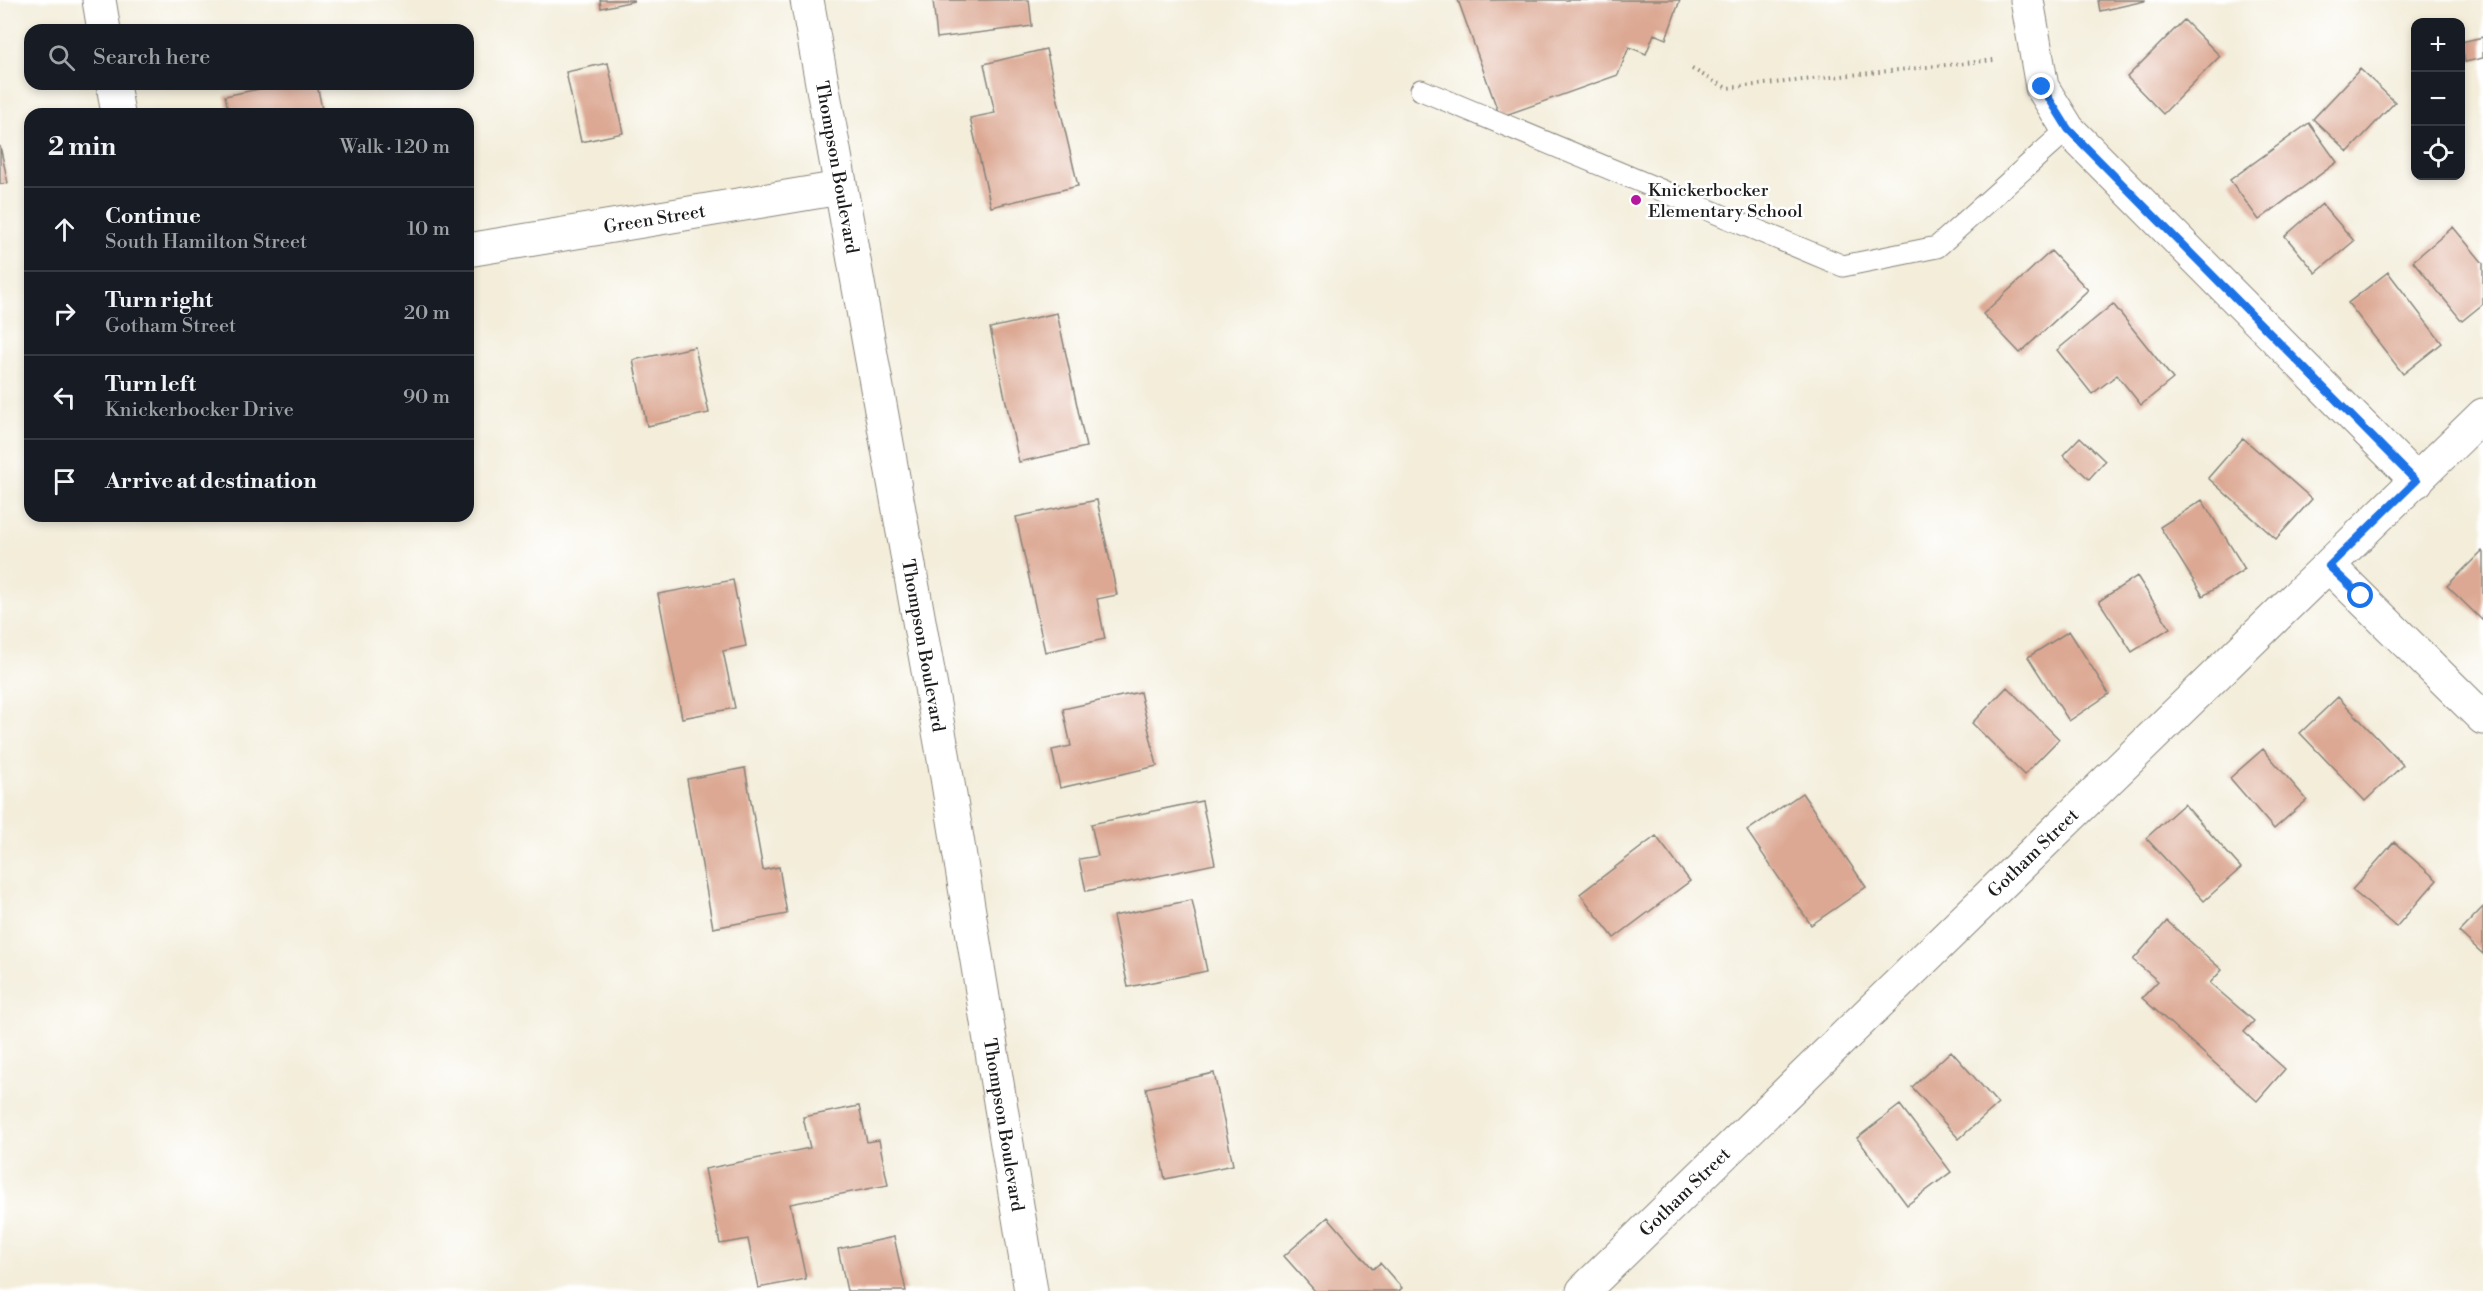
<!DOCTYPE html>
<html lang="en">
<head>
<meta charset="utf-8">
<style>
	:root { --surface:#171b24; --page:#20242c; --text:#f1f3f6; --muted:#9ea1a6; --line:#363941 }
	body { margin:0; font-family:"Libre Bodoni",serif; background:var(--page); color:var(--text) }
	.controls { position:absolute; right:18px; top:18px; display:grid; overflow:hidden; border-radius:12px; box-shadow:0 3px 9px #0003 }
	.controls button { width:54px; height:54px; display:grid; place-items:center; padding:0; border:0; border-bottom:2px solid var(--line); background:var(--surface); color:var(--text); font:30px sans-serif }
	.stop { position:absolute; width:18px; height:18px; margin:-14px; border:4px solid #1a73e8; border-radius:50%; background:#fff }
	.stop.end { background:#1a73e8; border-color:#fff; box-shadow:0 2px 6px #0008 }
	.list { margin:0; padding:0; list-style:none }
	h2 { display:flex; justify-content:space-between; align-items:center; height:78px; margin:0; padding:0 24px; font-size:26px }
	h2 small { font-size:20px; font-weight:400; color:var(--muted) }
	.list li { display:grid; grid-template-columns:39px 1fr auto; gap:18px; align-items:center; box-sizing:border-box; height:84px; padding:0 24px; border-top:2px solid var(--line) }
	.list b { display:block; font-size:22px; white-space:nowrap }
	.list p { margin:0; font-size:20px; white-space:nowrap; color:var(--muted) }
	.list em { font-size:20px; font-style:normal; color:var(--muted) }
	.icon { flex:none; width:33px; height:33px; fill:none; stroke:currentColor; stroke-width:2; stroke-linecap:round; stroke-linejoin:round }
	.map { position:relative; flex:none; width:2483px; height:1291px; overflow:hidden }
	.search { position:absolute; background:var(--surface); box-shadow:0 3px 9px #0003; left:24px; top:24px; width:450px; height:66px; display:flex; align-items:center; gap:15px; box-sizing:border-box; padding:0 21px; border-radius:18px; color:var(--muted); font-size:22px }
	.panel { position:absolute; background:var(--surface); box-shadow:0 3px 9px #0003; left:24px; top:108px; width:450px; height:414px; border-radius:18px }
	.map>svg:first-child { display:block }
	.building { fill:#dca893 }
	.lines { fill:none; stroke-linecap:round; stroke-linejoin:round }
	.service-casing { stroke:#88847b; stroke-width:23 }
	.minor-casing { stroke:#88847b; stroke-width:35 }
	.tertiary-casing { stroke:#88847b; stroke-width:35 }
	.path { stroke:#88847b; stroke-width:4; stroke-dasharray:1.5 4.5; stroke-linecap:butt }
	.service { stroke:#fff; stroke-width:21 }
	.minor { stroke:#fff; stroke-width:33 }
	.tertiary { stroke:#fff; stroke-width:33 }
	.route { stroke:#1a73e8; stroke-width:8 }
	.poi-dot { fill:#b5179e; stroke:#fff; stroke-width:2 }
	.labels { text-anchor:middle; stroke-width:5; stroke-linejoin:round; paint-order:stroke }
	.street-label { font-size:18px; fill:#1c1c1c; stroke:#fff }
	.poi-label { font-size:18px; fill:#1c1c1c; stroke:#fff; text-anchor:start }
</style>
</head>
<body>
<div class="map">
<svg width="2483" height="1291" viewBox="0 0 2483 1291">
	<rect width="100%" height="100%" fill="#fff"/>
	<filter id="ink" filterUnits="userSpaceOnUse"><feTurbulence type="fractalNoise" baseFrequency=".0167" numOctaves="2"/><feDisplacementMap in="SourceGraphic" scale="12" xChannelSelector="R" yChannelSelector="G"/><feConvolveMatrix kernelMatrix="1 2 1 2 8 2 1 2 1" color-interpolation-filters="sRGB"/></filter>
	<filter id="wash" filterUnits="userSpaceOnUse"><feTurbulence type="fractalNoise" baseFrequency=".008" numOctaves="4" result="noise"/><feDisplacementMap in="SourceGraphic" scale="24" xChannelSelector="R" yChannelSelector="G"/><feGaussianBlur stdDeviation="1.35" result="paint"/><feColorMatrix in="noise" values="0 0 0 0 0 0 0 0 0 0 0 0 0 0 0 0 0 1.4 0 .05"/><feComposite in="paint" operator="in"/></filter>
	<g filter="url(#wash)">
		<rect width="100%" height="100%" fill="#f3edda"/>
		<g id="blocks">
			<path class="building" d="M 600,0 L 634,0 L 634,1 L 601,8 Z
				M 933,0 L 1029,0 L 1032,26 L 937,38 Z
				M 1458,0 L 1680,0 L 1666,39 L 1654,34 L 1646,54 L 1629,47 L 1618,75 L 1500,117 Z
				M 2098,0 L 2145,0 L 2145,1 L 2100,11 Z
				M 2184,20 L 2220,56 L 2163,114 L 2127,77 Z
				M 2483,37 L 2483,58 L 2465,62 L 2461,42 Z
				M 1046,49 L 1078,186 L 991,207 L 970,118 L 995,113 L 984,64 Z
				M 608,63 L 623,133 L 581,142 L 566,72 Z
				M 2360,69 L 2395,102 L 2348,152 L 2313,119 Z
				M 282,84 L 317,84 L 323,114 L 229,114 L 225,96 Z
				M 2309,123 L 2337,162 L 2259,220 L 2230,180 Z
				M 0,146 L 8,183 L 0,184 Z
				M 2322,204 L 2354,241 L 2316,273 L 2285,236 Z
				M 2453,227 L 2483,263 L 2483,304 L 2462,321 L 2413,261 Z
				M 2051,251 L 2088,290 L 2020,353 L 1983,314 Z
				M 2388,272 L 2442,343 L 2403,374 L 2348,303 Z
				M 2113,304 L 2173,379 L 2141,405 L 2117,375 L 2092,394 L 2057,350 Z
				M 1057,313 L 1086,447 L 1019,462 L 990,328 Z
				M 695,347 L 709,413 L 647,426 L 633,360 Z
				M 2080,437 L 2105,461 L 2089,479 L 2063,455 Z
				M 2243,438 L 2312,499 L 2276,539 L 2208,478 Z
				M 1097,500 L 1117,595 L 1097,599 L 1105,639 L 1045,652 L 1016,517 Z
				M 2202,500 L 2245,569 L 2203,596 L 2160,527 Z
				M 2482,551 L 2483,553 L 2483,621 L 2447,586 Z
				M 2137,576 L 2170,628 L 2132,652 L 2099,601 Z
				M 733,580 L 746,646 L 723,651 L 735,708 L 682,718 L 658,594 Z
				M 2069,631 L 2109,694 L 2069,721 L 2028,657 Z
				M 2007,687 L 2059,739 L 2024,775 L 1972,723 Z
				M 1140,692 L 1157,766 L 1060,788 L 1052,750 L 1071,746 L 1063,709 Z
				M 2338,697 L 2403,765 L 2365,801 L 2300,733 Z
				M 2263,749 L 2307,800 L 2274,829 L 2230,778 Z
				M 745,768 L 763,870 L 779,867 L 787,914 L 713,928 L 687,779 Z
				M 1802,793 L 1866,887 L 1811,925 L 1747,831 Z
				M 1202,801 L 1215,864 L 1086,891 L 1079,859 L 1098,856 L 1091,824 Z
				M 2184,804 L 2241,868 L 2204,901 L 2146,838 Z
				M 1656,836 L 1690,881 L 1614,938 L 1580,894 Z
				M 2394,842 L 2437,880 L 2396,927 L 2352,890 Z
				M 1192,900 L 1207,971 L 1128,987 L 1113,916 Z
				M 2483,907 L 2483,954 L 2459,932 Z
				M 2167,921 L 2222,970 L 2210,983 L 2254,1021 L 2244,1032 L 2285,1069 L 2257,1101 L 2142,998 L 2158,981 L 2133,960 Z
				M 1951,1051 L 1998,1104 L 1959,1139 L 1912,1087 Z
				M 1214,1073 L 1233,1165 L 1165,1179 L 1146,1088 Z
				M 1900,1105 L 1951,1172 L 1907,1205 L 1857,1138 Z
				M 859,1106 L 867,1142 L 879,1140 L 888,1185 L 790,1204 L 806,1279 L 758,1288 L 748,1239 L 720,1244 L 705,1169 L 810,1148 L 803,1117 Z
				M 1328,1217 L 1373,1269 L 1380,1263 L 1402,1288 L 1399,1291 L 1315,1291 L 1284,1256 Z
				M 894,1237 L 906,1291 L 847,1291 L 838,1249 Z"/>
		</g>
	</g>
	<g filter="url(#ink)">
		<use href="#blocks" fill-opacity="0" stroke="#88847b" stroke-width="1.5"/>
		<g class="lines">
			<defs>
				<path id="service" d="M 1421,90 L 1843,266 L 1937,247 L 2068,129"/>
				<g id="minor">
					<path d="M 99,0 L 104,30"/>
					<path d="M 2027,0 L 2042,87 L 2068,129 L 2417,481"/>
					<path d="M 113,84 L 118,114"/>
					<path id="s1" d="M 468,250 L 840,188"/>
					<path d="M 2329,566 L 2483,718"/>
				</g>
				<g id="tertiary">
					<path id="s2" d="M 807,0 L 945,765 L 1031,1291"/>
					<path id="s3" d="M 1583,1291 L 2483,415"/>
				</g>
			</defs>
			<use href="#service" class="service-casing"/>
			<use href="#minor" class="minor-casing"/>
			<use href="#tertiary" class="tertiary-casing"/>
			<path class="path" d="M 1692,69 L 1727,88 L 1994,60"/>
			<use href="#service" class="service"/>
			<use href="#minor" class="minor"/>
			<use href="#tertiary" class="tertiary"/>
		</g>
	</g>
	<g class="lines" filter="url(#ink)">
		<path class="route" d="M 2042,87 L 2068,129 L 2416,481 L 2329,566 L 2361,596"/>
	</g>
	<circle class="poi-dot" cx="1636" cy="200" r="6"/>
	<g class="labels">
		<g class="street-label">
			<text dy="6" stroke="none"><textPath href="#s2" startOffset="170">Thompson Boulevard</textPath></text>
			<text dy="6" stroke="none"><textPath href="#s1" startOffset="189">Green Street</textPath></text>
			<text dy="6" stroke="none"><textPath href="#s2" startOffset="656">Thompson Boulevard</textPath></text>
			<text dy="6" stroke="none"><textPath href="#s3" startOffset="628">Gotham Street</textPath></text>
			<text dy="6" stroke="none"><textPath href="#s2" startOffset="1142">Thompson Boulevard</textPath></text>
			<text dy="6" stroke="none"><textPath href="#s3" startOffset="142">Gotham Street</textPath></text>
		</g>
		<g class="poi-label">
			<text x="1648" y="196">Knickerbocker<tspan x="1648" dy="21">Elementary School</tspan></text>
		</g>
	</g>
</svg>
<div class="controls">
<button>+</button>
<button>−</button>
<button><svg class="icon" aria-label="locate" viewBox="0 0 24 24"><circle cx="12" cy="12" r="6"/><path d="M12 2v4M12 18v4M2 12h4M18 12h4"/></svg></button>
</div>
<div class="stop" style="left:2361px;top:596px"></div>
<div class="stop end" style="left:2042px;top:87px"></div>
<div class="search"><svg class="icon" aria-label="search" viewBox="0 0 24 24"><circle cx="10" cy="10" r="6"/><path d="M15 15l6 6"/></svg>Search here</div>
<section class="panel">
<h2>2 min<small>Walk · 120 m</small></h2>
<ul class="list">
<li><svg class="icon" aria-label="ahead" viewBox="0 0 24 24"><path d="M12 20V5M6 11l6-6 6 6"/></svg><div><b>Continue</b><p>South Hamilton Street</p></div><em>10 m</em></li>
<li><svg class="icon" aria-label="right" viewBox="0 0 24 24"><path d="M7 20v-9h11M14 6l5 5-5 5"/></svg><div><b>Turn right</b><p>Gotham Street</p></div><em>20 m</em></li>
<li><svg class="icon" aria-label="left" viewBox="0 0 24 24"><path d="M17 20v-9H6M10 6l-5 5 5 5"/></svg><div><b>Turn left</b><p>Knickerbocker Drive</p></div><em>90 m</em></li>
<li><svg class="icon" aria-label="arrive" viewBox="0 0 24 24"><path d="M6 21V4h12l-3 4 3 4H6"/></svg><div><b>Arrive at destination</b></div></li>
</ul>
</section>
</div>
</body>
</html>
